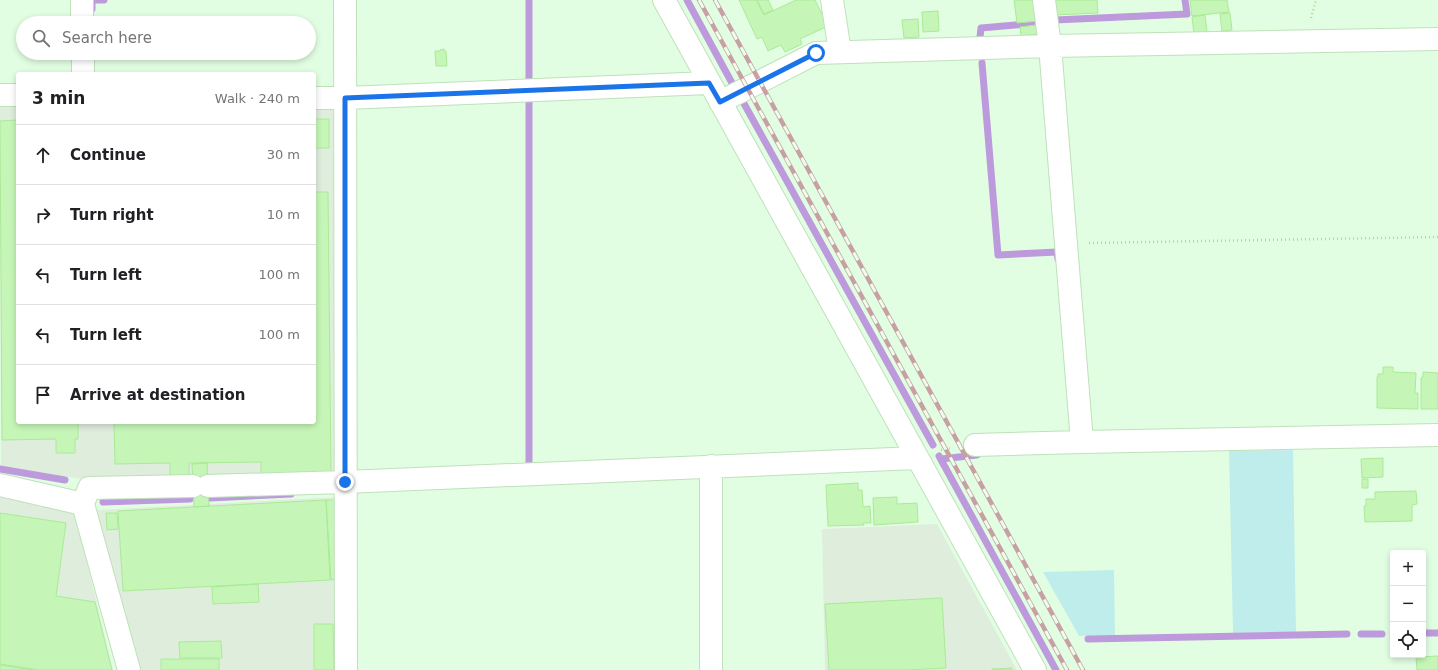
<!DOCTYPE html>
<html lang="en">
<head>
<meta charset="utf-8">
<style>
	:root { --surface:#fff; --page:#f6f6f6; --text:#202124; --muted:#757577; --line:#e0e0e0 }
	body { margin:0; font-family:"DejaVu Sans",sans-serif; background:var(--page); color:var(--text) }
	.controls { position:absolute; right:12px; bottom:12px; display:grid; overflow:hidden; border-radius:4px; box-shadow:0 2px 6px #0003 }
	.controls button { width:36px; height:36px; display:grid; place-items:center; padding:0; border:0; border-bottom:1px solid var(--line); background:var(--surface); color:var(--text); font:20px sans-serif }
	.stop { position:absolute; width:12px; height:12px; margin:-9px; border:3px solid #1a73e8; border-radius:50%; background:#fff }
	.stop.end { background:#1a73e8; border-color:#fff; box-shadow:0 1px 4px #0008 }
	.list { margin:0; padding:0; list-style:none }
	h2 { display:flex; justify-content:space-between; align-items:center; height:52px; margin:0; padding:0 16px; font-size:17px }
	h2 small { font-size:13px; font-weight:400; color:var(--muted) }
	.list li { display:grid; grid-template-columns:26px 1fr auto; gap:12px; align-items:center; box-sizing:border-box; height:60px; padding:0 16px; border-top:1px solid var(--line) }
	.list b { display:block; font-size:15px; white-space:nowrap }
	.list em { font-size:13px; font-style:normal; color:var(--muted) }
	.icon { flex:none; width:22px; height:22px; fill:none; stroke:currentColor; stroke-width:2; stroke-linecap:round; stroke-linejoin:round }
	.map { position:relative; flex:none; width:1438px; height:670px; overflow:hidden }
	.search { position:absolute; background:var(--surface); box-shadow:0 2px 6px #0003; left:16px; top:16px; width:300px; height:44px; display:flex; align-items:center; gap:10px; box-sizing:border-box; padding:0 14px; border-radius:22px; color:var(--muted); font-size:15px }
	.panel { position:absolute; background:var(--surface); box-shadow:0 2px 6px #0003; left:16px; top:72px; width:300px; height:352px; border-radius:4px }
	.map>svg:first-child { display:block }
	.industrial { fill:#dfeddd }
	.green { fill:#bfedec }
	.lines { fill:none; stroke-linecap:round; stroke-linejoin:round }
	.stream { stroke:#bd9adc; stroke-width:7 }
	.building { fill:#c5f6b7; stroke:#aaea96 }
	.minor-casing { stroke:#bfe1ba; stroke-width:24 }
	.path { stroke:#a9db9a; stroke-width:2.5; stroke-dasharray:1 3; stroke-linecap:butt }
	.minor { stroke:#fff; stroke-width:22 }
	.rail-casing { stroke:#c89fa3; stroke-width:4.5 }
	.rail { stroke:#eaffea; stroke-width:3; stroke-dasharray:9; stroke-linecap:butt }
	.route { stroke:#1a73e8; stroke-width:5 }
</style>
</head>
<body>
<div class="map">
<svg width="1438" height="670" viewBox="0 0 1438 670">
	<rect width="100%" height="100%" fill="#e2fee2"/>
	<path class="industrial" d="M 314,104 L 335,104 L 335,477 L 103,482 L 1,467 L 0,106 L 18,106 L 18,422 L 314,422 Z
		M 0,495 L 75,513 L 113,670 L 0,670 Z
		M 339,497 L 339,670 L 136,670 L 97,510 Z
		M 937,524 L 1017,670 L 825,670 L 822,529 Z"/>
	<path class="green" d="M 1293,450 L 1296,632 L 1233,633 L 1229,451 Z
		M 1114,570 L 1115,635 L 1079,636 L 1043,572 Z"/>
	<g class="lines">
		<path class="stream" d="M 529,0 L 529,84
			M 687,0 L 732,83
			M 92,9 L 92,0 L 104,0
			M 1055,20 L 1187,14 L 1185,0
			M 980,37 L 981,28 L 1038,23
			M 982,63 L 998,255 L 1057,252 L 1058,259
			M 529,97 L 529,467
			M 742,100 L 933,445
			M 939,456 L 1056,670
			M 941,459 L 977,455
			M 0,469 L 65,480
			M 210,498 L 291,494
			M 103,502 L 190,499
			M 1423,633 L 1438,633
			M 1361,634 L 1382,634
			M 1088,639 L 1347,634"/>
	</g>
	<path class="building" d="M 739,0 L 756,0 L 764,15 L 796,0 L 815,0 L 828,26 L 800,39 L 802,44 L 785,52 L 781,45 L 768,51 L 762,37 L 757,39 Z
		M 757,0 L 768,0 L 773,10 L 764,14 Z
		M 1014,0 L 1037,0 L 1039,21 L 1017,23 Z
		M 1054,0 L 1097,0 L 1098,13 L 1055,15 Z
		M 1190,0 L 1227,0 L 1229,12 L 1192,16 Z
		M 938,11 L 939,31 L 923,32 L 922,12 Z
		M 1230,13 L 1232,30 L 1222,31 L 1220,14 Z
		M 1205,15 L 1207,32 L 1194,34 L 1192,17 Z
		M 918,19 L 919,37 L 904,38 L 902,20 Z
		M 1036,25 L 1037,34 L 1021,36 L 1020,27 Z
		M 444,49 L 444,51 L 446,51 L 447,66 L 436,66 L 435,51 L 440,51 L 440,50 Z
		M 314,119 L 329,119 L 329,148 L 314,148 Z
		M 18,120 L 18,422 L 78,422 L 78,439 L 75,439 L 75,453 L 56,453 L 56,439 L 2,440 L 0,121 Z
		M 314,192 L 328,192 L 331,475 L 261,476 L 261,462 L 189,463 L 189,477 L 170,478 L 170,463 L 115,464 L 114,422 L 314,422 Z
		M 1383,367 L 1393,367 L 1393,372 L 1416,373 L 1415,393 L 1418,393 L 1418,409 L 1377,408 L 1377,377 L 1378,377 L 1378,374 L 1383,374 Z
		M 1423,372 L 1438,373 L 1438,409 L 1421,409 L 1421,378 L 1423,377 Z
		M 1383,458 L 1383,477 L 1362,478 L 1361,459 Z
		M 207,463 L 209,506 L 194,507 L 192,464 Z
		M 1362,479 L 1368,479 L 1368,488 L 1362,488 Z
		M 858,483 L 858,490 L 862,490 L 863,507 L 870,506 L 871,523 L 863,523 L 864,525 L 828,526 L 826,485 Z
		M 1416,491 L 1417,504 L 1412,505 L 1412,521 L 1365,522 L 1364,506 L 1366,506 L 1366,499 L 1375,499 L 1375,492 Z
		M 897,497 L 897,504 L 917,503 L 918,522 L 874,525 L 873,498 Z
		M 326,500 L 337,500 L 336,579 L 331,580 Z
		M 326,500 L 330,580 L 123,591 L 118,511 Z
		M 0,513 L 66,523 L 56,596 L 95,602 L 112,670 L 39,670 L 0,664 Z
		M 106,513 L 117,513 L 118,529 L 107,530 Z
		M 258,584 L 259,602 L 213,604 L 212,587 Z
		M 942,598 L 946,668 L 905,670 L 829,670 L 825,604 Z
		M 314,624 L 333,624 L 334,670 L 314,670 Z
		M 221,641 L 222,658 L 180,658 L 179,642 Z
		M 1438,656 L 1438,670 L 1417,670 L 1416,657 Z
		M 161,659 L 219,659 L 219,670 L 161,670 Z
		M 0,665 L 33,670 L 0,670 Z
		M 1012,668 L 1012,670 L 992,670 L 992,669 Z"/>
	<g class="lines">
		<defs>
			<path id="minor" d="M 82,0 L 82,23
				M 345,0 L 346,670
				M 664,0 L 1035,670
				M 832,0 L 840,52
				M 1044,0 L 1050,46 L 1082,442
				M 83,53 L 83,74
				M 0,95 L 18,95
				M 314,98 L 345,98 L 709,83
				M 720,102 L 816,53 L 1050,46 L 1438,39
				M 975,445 L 1082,442 L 1438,435
				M 711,466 L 711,670
				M 0,485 L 83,504 L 89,488 L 193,486
				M 208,486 L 345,482 L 917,458
				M 83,504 L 129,670"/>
		</defs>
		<use href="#minor" class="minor-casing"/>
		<path class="path" d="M 1311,18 L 1316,0
			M 1089,243 L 1438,237
			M 941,450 L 952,448"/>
		<use href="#minor" class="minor"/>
		<defs>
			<path id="rail" d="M 699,0 L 1067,670
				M 715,0 L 1083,670"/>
		</defs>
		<use href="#rail" class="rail-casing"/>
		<use href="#rail" class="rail"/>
	</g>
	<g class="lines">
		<path class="route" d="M 345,482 L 345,98 L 709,83 L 720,102 L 816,53"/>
	</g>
</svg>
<div class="controls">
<button>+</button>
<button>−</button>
<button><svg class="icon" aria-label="locate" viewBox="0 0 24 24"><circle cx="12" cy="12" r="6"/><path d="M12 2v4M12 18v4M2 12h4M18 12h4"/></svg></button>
</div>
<div class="stop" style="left:816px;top:53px"></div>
<div class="stop end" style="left:345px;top:482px"></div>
<div class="search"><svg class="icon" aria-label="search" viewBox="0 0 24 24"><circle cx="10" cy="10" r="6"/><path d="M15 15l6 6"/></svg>Search here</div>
<section class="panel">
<h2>3 min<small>Walk · 240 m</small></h2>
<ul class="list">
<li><svg class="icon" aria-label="ahead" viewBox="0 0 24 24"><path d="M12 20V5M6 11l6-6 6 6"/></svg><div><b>Continue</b></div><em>30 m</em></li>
<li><svg class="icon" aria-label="right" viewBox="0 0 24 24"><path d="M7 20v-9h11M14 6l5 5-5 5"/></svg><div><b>Turn right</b></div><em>10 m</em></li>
<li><svg class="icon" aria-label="left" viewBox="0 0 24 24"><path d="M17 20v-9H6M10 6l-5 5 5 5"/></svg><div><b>Turn left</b></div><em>100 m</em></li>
<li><svg class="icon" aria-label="left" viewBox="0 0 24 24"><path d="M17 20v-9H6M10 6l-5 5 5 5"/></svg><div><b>Turn left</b></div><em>100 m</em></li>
<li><svg class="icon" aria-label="arrive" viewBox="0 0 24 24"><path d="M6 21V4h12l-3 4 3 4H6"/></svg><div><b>Arrive at destination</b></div></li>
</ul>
</section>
</div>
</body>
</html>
